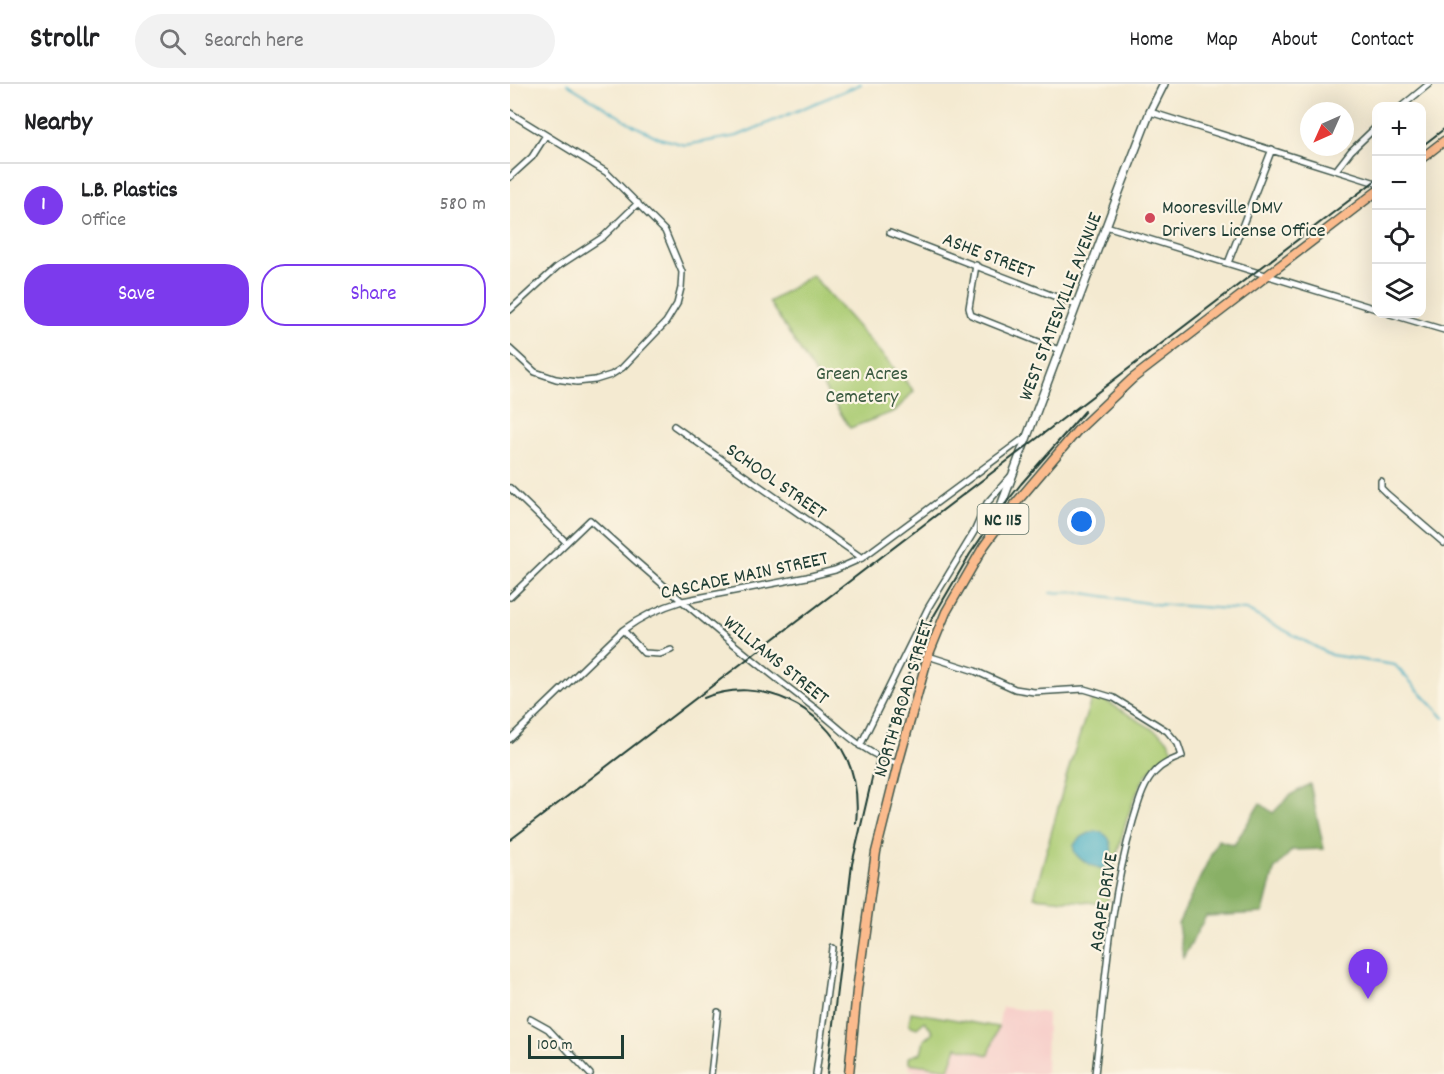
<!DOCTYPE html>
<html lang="en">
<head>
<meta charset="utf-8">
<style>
	:root { --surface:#fff; --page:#f2f2f2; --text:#202124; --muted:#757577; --line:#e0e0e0; --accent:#7c3aed }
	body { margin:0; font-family:Dekko,sans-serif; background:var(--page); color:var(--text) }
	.controls { position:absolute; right:18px; top:18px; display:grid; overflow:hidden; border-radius:12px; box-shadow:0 6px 24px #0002 }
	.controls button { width:54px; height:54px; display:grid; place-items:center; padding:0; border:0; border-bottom:2px solid var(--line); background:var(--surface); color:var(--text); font:30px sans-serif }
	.compass { position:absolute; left:790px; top:18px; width:54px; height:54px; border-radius:50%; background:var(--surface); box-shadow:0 6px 24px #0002; rotate:225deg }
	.scale { position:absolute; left:18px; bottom:15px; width:96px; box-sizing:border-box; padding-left:6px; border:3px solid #1f3d34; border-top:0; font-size:16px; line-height:21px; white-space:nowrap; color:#1f3d34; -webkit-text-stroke:4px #fcf5e5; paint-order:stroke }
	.you { position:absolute; left:572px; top:438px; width:21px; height:21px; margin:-15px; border:4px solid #fff; border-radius:50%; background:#1a73e8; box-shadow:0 0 0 9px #1a73e833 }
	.badge { display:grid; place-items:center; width:39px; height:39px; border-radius:50%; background:var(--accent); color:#fff; font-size:20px; font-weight:700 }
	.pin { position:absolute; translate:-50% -50px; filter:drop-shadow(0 2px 3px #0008) }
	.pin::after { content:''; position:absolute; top:32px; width:21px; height:18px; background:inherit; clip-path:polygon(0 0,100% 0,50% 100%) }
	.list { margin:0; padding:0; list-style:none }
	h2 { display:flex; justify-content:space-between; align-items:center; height:78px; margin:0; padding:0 24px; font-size:26px }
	h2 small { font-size:20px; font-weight:400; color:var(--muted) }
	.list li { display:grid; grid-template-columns:39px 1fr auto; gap:18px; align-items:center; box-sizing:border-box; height:84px; padding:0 24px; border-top:2px solid var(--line) }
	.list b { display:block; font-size:22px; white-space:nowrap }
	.list p { margin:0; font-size:20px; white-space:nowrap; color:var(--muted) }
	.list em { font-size:20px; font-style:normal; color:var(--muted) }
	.actions { display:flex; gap:12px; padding:18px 24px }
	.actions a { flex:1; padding:14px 0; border:2px solid var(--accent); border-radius:24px; text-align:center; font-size:21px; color:var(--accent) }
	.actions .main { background:var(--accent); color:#fff }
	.icon { flex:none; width:33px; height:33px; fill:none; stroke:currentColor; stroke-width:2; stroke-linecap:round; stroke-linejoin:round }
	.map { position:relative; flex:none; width:934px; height:990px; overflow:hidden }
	header { display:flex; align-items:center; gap:36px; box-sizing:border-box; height:84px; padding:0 30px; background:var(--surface); border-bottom:2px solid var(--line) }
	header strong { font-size:28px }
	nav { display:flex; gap:33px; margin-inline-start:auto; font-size:21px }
	.search { width:420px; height:54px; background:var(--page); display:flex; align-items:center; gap:15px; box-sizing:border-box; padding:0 21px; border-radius:33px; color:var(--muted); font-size:22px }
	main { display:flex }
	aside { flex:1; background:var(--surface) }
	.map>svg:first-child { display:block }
	.built { fill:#f7d0cb }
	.green { fill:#accc74; stroke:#668454; stroke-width:1.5 }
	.forest { fill:#89b066; stroke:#54764d; stroke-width:1.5 }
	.water { fill:#41abc1; stroke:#30747a; stroke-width:1.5 }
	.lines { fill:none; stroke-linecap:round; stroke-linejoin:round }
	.stream { stroke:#41abc1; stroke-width:2 }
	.minor-casing { stroke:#3f574c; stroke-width:8 }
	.tertiary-casing { stroke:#3f574c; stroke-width:10 }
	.primary-casing { stroke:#3f574c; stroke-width:11 }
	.minor { stroke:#fff; stroke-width:5 }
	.tertiary { stroke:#fff; stroke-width:7 }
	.primary { stroke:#fbbb8d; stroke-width:8 }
	.rail { stroke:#1f3d34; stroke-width:2 }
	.poi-dot { fill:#d1495b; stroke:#fcf5e5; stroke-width:2 }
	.labels { text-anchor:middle; stroke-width:4.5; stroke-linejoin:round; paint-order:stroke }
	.shield { fill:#fcf5e5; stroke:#617469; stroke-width:1.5 }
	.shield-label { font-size:18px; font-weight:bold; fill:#1f3d34 }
	.poi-label { font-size:20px; fill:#1f3d34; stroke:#fcf5e5; text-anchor:start }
	.street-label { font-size:20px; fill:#1f3d34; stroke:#fcf5e5 }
	.park-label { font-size:20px; fill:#3b5a41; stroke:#fcf5e5 }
</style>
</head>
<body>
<header>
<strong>Strollr</strong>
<div class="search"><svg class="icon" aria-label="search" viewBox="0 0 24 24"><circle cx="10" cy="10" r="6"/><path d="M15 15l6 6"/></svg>Search here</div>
<nav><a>Home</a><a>Map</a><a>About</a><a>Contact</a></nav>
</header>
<main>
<aside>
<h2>Nearby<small></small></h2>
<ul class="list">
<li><span class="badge">1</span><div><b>L.B. Plastics</b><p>Office</p></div><em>580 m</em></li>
</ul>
<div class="actions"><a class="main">Save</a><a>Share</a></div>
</aside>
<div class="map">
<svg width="934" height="990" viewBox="0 0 934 990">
	<rect width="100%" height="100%" fill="#fcf5e5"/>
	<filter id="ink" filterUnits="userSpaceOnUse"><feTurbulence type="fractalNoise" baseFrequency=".0167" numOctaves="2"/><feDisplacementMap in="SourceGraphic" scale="12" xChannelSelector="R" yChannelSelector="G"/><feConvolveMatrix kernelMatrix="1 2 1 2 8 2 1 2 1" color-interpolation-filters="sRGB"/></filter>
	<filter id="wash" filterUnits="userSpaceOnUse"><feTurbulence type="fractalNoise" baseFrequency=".008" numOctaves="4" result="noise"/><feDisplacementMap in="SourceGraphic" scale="24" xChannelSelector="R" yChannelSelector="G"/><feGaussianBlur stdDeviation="1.35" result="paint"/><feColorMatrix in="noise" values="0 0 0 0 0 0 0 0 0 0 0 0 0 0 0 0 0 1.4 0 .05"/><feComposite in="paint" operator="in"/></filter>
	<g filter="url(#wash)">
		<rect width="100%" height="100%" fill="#f4ead1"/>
		<path class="built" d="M 492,923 L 537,929 L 536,990 L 404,990 L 404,986 L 400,986 L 399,979 L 439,985 L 447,963 L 488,943 Z"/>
		<path class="green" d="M 302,191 L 404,307 L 385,327 L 340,344 L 259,218 Z
			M 582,613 L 596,617 L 651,650 L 657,655 L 665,670 C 658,674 650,677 644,682 C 619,705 603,786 597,820 L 524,813 L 557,690 Z
			M 401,928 L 488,943 L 479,971 L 447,963 L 439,985 L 399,979 L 399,973 L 411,969 L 414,956 L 423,948 L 415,937 L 407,944 L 399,941 Z"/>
		<path class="forest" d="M 800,700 L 814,765 L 782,766 L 764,786 L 753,829 L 696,832 L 673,874 L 668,840 L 708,756 L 724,761 L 750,719 L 763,729 L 780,711 Z"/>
		<path class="water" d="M 585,747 C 605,749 606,773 593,785 C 565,777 548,760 585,747 Z"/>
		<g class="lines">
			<path class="stream" d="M 57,0 L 123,41 L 149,54 L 175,61 L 227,52 L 351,0
				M 540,509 L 567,508 L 643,520 L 736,526 L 821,571 L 885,581 L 934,634"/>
		</g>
	</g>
	<g filter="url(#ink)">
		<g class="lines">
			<defs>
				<path id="minor" d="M 892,22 L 919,0
					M 640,28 L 866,99
					M 0,29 L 96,88 L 155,147 L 172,188 L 171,204 L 167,220 L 156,238 L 112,284 L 101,291 L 85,296 L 67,298 L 46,295 L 25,288 L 0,265
					M 827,85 L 841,67 L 866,43
					M 0,93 L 22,73 L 36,51
					M 596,142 L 866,225
					M 380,149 L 567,221
					M 718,179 L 762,65
					M 466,181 L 459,224 L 461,231 L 549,266
					M 0,226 L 47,183 L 93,153 L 128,119
					M 880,230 L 934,246
					M 164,342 L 352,474
					M 871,397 L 871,404 L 877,410 L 934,459
					M 0,404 L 56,458
					M 0,513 L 80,436 C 151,501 225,563 302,622 C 331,644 351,669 388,680
					M 113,546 L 134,569 L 150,570 L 161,566
					M 418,572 L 465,587 L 505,605 L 524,608 L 574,605 L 604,614 L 657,647 L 668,660 L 672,672 C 662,676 652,680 645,688 C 633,700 628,721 623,737 C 599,820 595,905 585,990
					M 0,655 L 113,546 C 132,532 149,524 172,517 L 297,493 L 325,486 L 352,474 L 517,352
					M 350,662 L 418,524 L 464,448 L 477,419 L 501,392
					M 20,935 L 38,945 L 80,990
					M 201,990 L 208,928
					M 306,990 L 323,864"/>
				<path id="tertiary" d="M 480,451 L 612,100 L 640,28 L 654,0"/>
				<path id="primary" d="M 912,74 L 934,57
					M 339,990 L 347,906 L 366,768 L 388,680 L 418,572 L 436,528 L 474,462 L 500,426 L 567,347 L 622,295 L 866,108"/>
			</defs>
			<use href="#minor" class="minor-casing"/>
			<use href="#tertiary" class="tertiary-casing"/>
			<use href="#primary" class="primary-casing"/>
			<use href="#minor" class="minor"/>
			<use href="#tertiary" class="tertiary"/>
			<use href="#primary" class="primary"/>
			<path class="rail" d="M 912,62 L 934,45
				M 194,614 C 250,591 312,622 337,675 C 346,694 348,718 346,739
				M 0,756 L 866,96
				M 317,990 L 342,780 L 367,673 L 418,542 L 460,470 L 488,429 L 511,400 L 575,327"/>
		</g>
	</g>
	<circle class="poi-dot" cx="640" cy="134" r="6"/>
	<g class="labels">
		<rect class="shield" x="467.5" y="420" width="51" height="30" rx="4.5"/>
		<g class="shield-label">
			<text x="493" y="441">NC 115</text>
		</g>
		<g class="poi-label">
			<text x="652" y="129">Mooresville DMV<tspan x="652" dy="23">Drivers License Office</tspan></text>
		</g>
		<g class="street-label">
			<text transform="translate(479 170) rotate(21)" y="7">ASHE STREET</text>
			<text transform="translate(549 222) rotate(-69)" y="7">WEST STATESVILLE AVENUE</text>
			<text transform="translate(267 396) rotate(35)" y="7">SCHOOL STREET</text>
			<text transform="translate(234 490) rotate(-12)" y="7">CASCADE MAIN STREET</text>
			<text transform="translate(267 575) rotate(39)" y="7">WILLIAMS STREET</text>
			<text transform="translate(392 614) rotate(-73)" y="7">NORTH BROAD STREET</text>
			<text transform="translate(592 818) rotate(-81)" y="7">AGAPE DRIVE</text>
		</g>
		<g class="park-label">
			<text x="352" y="295">Green Acres<tspan x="352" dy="23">Cemetery</tspan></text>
		</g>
	</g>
</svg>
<div class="controls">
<button>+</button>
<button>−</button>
<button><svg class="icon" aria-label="locate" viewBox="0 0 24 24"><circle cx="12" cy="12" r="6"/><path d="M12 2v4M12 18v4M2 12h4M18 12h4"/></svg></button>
<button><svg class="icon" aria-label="layers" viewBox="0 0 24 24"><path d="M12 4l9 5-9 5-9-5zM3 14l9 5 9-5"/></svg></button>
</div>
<svg class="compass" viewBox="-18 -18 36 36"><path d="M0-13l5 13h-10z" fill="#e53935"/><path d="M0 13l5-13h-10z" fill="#757577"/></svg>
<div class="scale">100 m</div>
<div class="you"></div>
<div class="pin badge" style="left:858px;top:915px">1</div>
</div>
</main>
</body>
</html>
